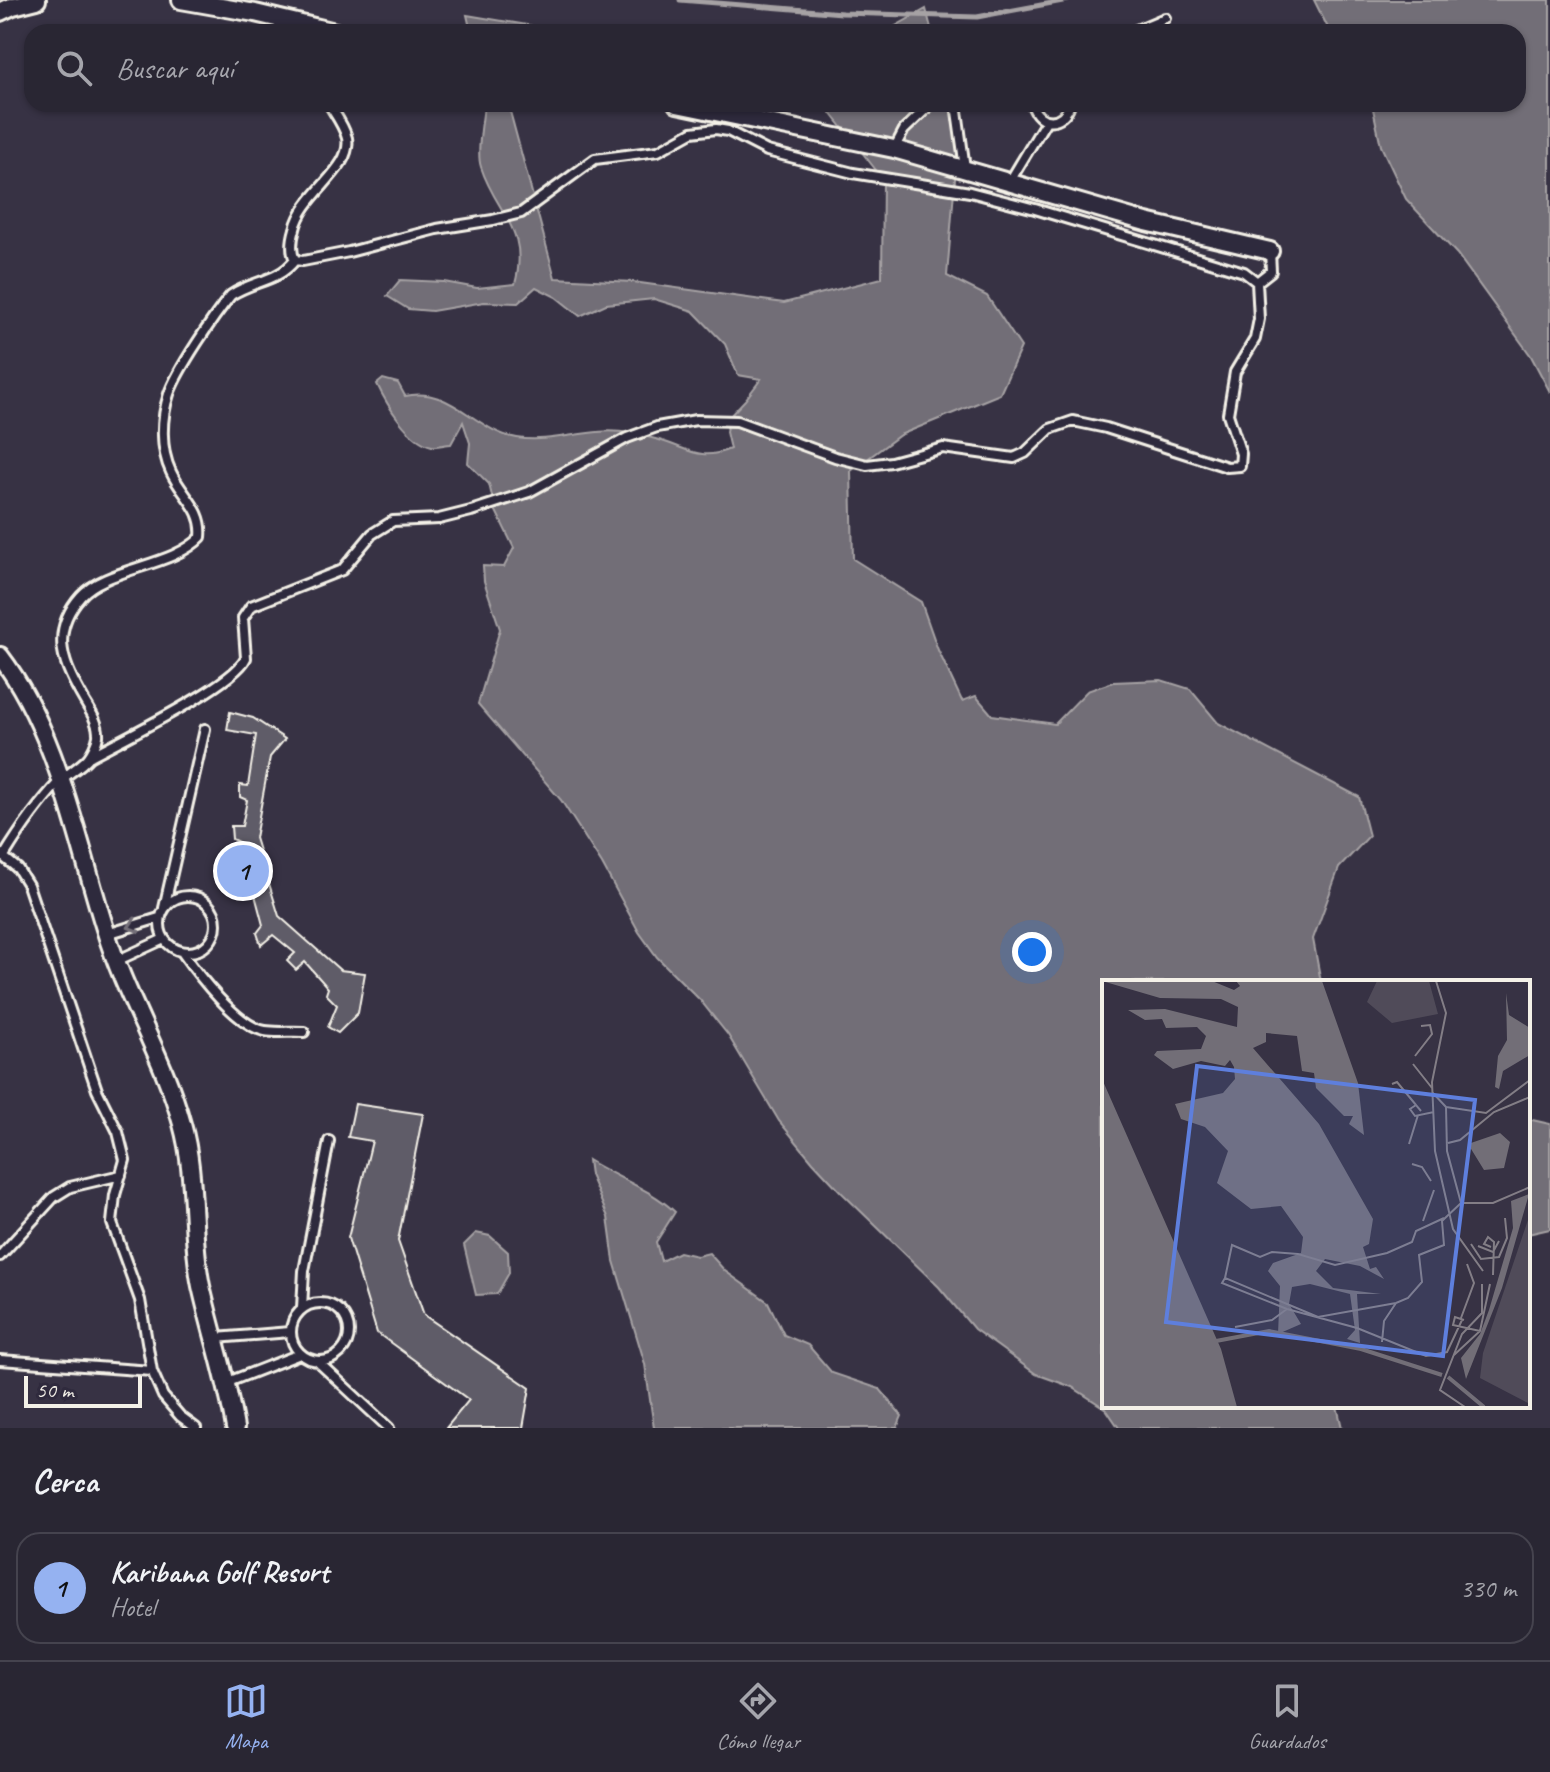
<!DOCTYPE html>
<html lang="es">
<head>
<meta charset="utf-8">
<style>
	:root { --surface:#292633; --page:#312e3b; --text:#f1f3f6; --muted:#a5a5ac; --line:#45434e; --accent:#95b2f1 }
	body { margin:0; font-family:Caveat,sans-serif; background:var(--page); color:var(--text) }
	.scale { position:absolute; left:24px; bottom:20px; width:118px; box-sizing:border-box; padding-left:8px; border:4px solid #f4f1e8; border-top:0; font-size:22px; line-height:28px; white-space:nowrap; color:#f4f1e8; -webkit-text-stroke:6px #2f2a3d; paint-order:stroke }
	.you { position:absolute; left:1032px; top:952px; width:28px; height:28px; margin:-20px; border:6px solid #fff; border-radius:50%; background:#1a73e8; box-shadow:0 0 0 12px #1a73e833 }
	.badge { display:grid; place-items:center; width:52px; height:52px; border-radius:50%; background:var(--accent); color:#111; font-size:26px; font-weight:700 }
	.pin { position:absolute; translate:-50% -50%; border:4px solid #fff; box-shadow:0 2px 8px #0006 }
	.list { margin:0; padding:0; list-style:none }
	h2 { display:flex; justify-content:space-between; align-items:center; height:104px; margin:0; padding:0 32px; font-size:34px }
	h2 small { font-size:26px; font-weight:400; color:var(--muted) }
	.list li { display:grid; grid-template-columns:52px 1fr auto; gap:24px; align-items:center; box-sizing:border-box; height:112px; margin:0 16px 16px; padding:0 16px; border:2px solid var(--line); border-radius:24px }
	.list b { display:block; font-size:30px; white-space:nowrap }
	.list p { margin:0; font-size:26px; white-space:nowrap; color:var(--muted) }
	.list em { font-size:26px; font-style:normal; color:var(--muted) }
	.icon { flex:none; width:44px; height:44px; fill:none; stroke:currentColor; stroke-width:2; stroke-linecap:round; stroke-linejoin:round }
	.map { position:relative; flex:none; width:1550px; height:1428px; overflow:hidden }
	.search { position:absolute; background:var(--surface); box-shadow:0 2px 6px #0004; left:24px; right:24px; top:24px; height:88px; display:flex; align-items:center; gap:20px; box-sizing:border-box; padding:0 28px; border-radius:24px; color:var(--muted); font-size:30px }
	.sheet { height:232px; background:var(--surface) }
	nav { display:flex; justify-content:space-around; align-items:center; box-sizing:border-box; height:112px; border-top:2px solid var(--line); background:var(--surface); font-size:22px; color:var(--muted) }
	nav a { display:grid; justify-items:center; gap:4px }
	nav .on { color:var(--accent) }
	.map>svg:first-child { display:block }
	.water { fill:#726e77; stroke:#a6a2a4; stroke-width:2 }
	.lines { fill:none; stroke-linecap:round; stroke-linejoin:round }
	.stream { stroke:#a6a2a4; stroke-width:5 }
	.building { fill:#5f5c67; stroke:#f4f1e8; stroke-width:2 }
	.service-casing { stroke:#f4f1e8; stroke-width:14 }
	.minor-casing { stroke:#f4f1e8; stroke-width:22 }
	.service { stroke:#2f2a3d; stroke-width:8 }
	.minor { stroke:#2f2a3d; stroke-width:16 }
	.oneway { stroke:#747079 }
	.inset-river { fill:none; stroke:#726e77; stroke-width:4 }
	.inset-road { fill:none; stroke:#837e86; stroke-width:2 }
	.view { fill:#5e7fdd; fill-opacity:0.15; stroke:#5e7fdd; stroke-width:4 }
	.inset-edge { fill:none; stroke:#f4f1e8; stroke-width:4 }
</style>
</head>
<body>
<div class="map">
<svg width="1550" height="1428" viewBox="0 0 1550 1428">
	<rect width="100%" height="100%" fill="#373244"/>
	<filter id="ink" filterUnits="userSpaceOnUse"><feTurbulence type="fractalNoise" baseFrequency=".0125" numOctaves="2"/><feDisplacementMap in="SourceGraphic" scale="16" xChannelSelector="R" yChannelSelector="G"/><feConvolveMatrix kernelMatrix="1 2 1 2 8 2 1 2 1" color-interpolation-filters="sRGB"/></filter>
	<g filter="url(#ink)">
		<path class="water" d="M 1314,0 L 1550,0 L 1550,392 L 1531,356 L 1457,254 L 1406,199 L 1381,146 L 1372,104 L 1518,104 L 1518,32 L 1330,32 Z
			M 926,9 L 932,32 L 885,32 Z
			M 467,15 L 539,27 L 536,32 L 471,32 Z
			M 484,104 L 508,104 L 555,278 L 633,282 L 784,303 L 882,278 L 883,179 L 824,104 L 949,104 L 958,142 L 947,276 L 987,296 L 1021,347 L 1000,394 L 900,435 L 851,471 L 853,559 L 921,602 L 938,650 L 962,701 L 976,696 L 992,715 L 1055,724 L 1087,691 L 1113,682 L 1161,680 L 1190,689 L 1218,723 L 1359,797 L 1369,836 L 1339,868 L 1313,939 L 1321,982 L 1104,982 L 1104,1406 L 1337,1406 L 1342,1428 L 1119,1428 L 1106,1409 L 1072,1387 L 1036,1374 L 974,1329 L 939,1287 L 841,1192 L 813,1162 L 779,1121 L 728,1035 L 700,1000 L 657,957 L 639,932 L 602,864 L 561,800 L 478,704 L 500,629 L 484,581 L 483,566 L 504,567 L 514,548 L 495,509 L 489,484 L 468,463 L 470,443 L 463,422 L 451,444 C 446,444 437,447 432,446 C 408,441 386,403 377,384 L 383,379 L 398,383 L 405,396 C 451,385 476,432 517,438 C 555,444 591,426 629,433 C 640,435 654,438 665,442 C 690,450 701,461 730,449 L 726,432 L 728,418 L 745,400 L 761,379 L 738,375 L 725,344 L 693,311 L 654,299 L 606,304 L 580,316 L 556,297 L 536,287 L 518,303 L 484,302 L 432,311 L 408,309 L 387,296 L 400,280 L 444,282 L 477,288 L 515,284 C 530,228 496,214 481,167 C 476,153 483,120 484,104 Z
			M 1528,1119 L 1550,1124 L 1550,1229 L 1528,1234 Z
			M 588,1160 C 617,1178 651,1189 675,1212 L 656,1242 L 661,1261 L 679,1252 L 697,1256 L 709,1253 L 725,1271 L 768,1302 L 784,1335 L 808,1345 L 832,1373 L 880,1389 L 902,1416 L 897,1428 L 654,1428 L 645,1364 L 614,1261 L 608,1217 L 590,1175 Z
			M 476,1233 L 490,1236 L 508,1252 L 509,1273 L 497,1294 L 476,1295 L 464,1245 Z"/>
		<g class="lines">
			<path class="stream" d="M 680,0 L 842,13 L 977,17 L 1068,0"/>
		</g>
		<path class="building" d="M 230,712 L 253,718 L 285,739 L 270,757 L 255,838 L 279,916 L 340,970 L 365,973 L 358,1013 L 338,1033 L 328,1027 L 337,1005 L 326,994 L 328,988 L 305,962 L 296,970 L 287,961 L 295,953 L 273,935 L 261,945 L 257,933 L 263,925 L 254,891 L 243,895 L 236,884 L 250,879 L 238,842 L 232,839 L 231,826 L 242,826 L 247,800 L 240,797 L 240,785 L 248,786 L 256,735 L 227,730 Z
			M 355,1104 L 423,1114 L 398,1241 L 424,1315 L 530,1388 L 523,1428 L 446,1428 L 469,1400 L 377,1333 L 348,1238 L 372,1141 L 348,1137 Z"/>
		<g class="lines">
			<defs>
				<path id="service" d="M 1132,32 L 1165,18
					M 956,104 L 965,168
					M 1032,104 C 1038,126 1063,126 1070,104
					M 894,149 L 904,130 L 931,104
					M 1010,181 L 1046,121
					M 295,260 C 290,250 292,239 295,229 C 303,193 353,169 347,138 C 344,126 335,114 329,104
					M 1257,282 L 1271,271 L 1270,251
					M 0,854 L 18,869 L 28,885 L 97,1090 L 118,1132 L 125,1160 L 115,1195 L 112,1223 L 140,1300 L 152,1371 L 163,1396 L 180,1416 L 196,1428
					M 4,856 C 20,830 38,804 59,782 C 68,773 80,767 88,758 C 92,753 97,743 98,736 C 99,724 91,712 85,702 C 64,666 48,633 81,596 C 105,568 173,567 201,537 C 204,509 182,496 171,472 C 160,449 161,418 169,394 C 177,370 214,316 231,295 C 254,280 278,282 295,260 L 303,261 L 349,252 L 437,229 L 493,220 L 521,213 L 595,159 L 658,151 L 692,132 L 716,129 L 728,131 L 767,151 L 853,173 L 970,192 L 1035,209 L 1244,272 L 1257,282 L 1259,319 L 1255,339 L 1235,372 L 1228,414 L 1241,454 L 1240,466 L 1227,467 L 1106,428 L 1073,421 L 1050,429 L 1025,453 L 1014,458 L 943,448 L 891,462 L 867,465 L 835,457 L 737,421 L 696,420 L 657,427 L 627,438 L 529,492 L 471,511 L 439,519 L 393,521 L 372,534 L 342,570 L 251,606 L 243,618 L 246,658 C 234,685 120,740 89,757
					M160 924a28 28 0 1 1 56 0a28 28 0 1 1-56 0Z
					M 164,908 L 205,729
					M 107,934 L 159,918
					M 182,952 C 198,975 237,1026 265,1031 C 277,1033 291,1031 304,1032
					M 116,961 L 164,939
					M 0,1256 L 54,1197 L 70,1187 L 121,1175
					M291 1332a29 29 0 1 1 58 0a29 29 0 1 1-58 0Z
					M 302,1308 L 304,1271 L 329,1141
					M 216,1338 L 290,1332
					M 0,1360 L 152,1371
					M 317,1361 L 389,1428
					M 228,1382 L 300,1354"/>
				<path id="minor" d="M 181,0 L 255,13 L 335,32
					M 0,12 L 13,6 L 37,0
					M 677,104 L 894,149 L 1146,222 L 1270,251
					M 0,656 C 58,732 77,841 106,932 C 126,998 164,1057 182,1124 C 197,1177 190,1233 201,1286 C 212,1335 227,1379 235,1428"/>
			</defs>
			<use href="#service" class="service-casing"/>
			<use href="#minor" class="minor-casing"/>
			<use href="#service" class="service"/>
			<use href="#minor" class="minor"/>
		</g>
		<defs><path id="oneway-chevron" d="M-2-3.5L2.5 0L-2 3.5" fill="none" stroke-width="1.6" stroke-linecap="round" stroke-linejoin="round" transform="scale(2)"/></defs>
		<use class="oneway" href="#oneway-chevron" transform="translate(133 926) rotate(163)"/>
	</g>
	<g transform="translate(1102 980)">
		<rect width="428" height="428" fill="#373244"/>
		<path d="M 275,1 L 327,1 L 336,34 L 290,43 L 265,22 ZM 428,234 L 428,424 L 378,398 L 381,373 Z" fill="#504b59"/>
		<path d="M 0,1 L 110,1 L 132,10 L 138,6 L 134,1 L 220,1 L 256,103 L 262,155 L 247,144 L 251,136 L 242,136 L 214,108 L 212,93 L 200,91 L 195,56 L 164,53 L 164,62 L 151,68 L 217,144 L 271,239 L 267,264 L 261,267 L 268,289 L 274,287 L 282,299 L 258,286 L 223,279 L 214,291 L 231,308 L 279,314 L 255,314 L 258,363 L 245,359 L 253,350 L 248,314 L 208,304 L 190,307 L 187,324 L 199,344 L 176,354 L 178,306 L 166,291 L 171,283 L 199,273 L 201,257 L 179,226 L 149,229 L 115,203 L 126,171 L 103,147 L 79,139 L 73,124 L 121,113 L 133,99 L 132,87 L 128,80 L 123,86 L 99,81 L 71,89 L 52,75 L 55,71 L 99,69 L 104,56 L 95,47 L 64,48 L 60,39 L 43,40 L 26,30 L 63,29 L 135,47 L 136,27 L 119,19 L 58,18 ZM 404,13 L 407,35 L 428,48 L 428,75 L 401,91 L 397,109 L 393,107 L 396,76 L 405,60 ZM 0,99 L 119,369 L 135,427 L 0,427 ZM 398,153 L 408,162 L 402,188 L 382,190 L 366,164 ZM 427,214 L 400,308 L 364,399 L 359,378 L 378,354 L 387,330 L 411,248 L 409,221 Z" fill="#726e77"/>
		<path class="inset-river" d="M 114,361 L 167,351 L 259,369 L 340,395M 346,397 L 382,427"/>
		<path class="inset-road" d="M 334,1 L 344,33 L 330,102 L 333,171 L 351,249 L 381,291M 313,76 L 330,54 L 328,45 L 319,46M 311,84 L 330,108M 290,104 L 295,102 L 314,125M 330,112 L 344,127 L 345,171 L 359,223 L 391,223 L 428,207M 344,127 L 384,133 L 428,100M 319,131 L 314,125 L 308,129 L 313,136 L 332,132M 346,163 L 358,160 L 392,132 L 428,117M 307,164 L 316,135M 310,184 L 320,187 L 329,201M 342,238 L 314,251 L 310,262 L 285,273 L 233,285 L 196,274 L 170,272 L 158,277 L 130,265 L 123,298 L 216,337 L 294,323 L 306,318 L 320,302 L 317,275 L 342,265 L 340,241 L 359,223M 321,241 L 332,210M 369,264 L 379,279 L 397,277 L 405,258 L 403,238M 376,266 L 391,272 L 397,261M 389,267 L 382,264 L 386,257 L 392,262 L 391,295M 123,298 L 120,303 L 185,329 L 255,348 L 324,376 L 345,372 L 360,340M 359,338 L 372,303 L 365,284M 362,340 L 353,337 L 351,345 L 378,351M 133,347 L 170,340 L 185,329M 280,362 L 282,341 L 294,323M 352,375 L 378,351 L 388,304M 363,427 L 338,410 L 360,354 L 380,333 L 380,304"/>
		<path class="view" d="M 95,86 L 373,120 L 341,376 L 64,342 Z"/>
		<rect width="428" height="428" class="inset-edge"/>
	</g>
</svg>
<div class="scale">50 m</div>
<div class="you"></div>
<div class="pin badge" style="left:243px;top:871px">1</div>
<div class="search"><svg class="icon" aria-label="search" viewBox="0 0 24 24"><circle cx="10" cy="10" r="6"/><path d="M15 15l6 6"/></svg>Buscar aquí</div>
</div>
<section class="sheet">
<h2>Cerca<small></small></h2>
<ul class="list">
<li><span class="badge">1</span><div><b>Karibana Golf Resort</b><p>Hotel</p></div><em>330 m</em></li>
</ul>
</section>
<nav>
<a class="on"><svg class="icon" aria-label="map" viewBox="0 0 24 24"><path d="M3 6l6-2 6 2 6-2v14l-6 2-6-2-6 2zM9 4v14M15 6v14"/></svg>Mapa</a>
<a><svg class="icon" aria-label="directions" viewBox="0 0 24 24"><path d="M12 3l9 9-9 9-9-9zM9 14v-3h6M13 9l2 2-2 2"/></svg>Cómo llegar</a>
<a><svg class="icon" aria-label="saved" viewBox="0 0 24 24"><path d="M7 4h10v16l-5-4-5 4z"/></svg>Guardados</a>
</nav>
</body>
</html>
